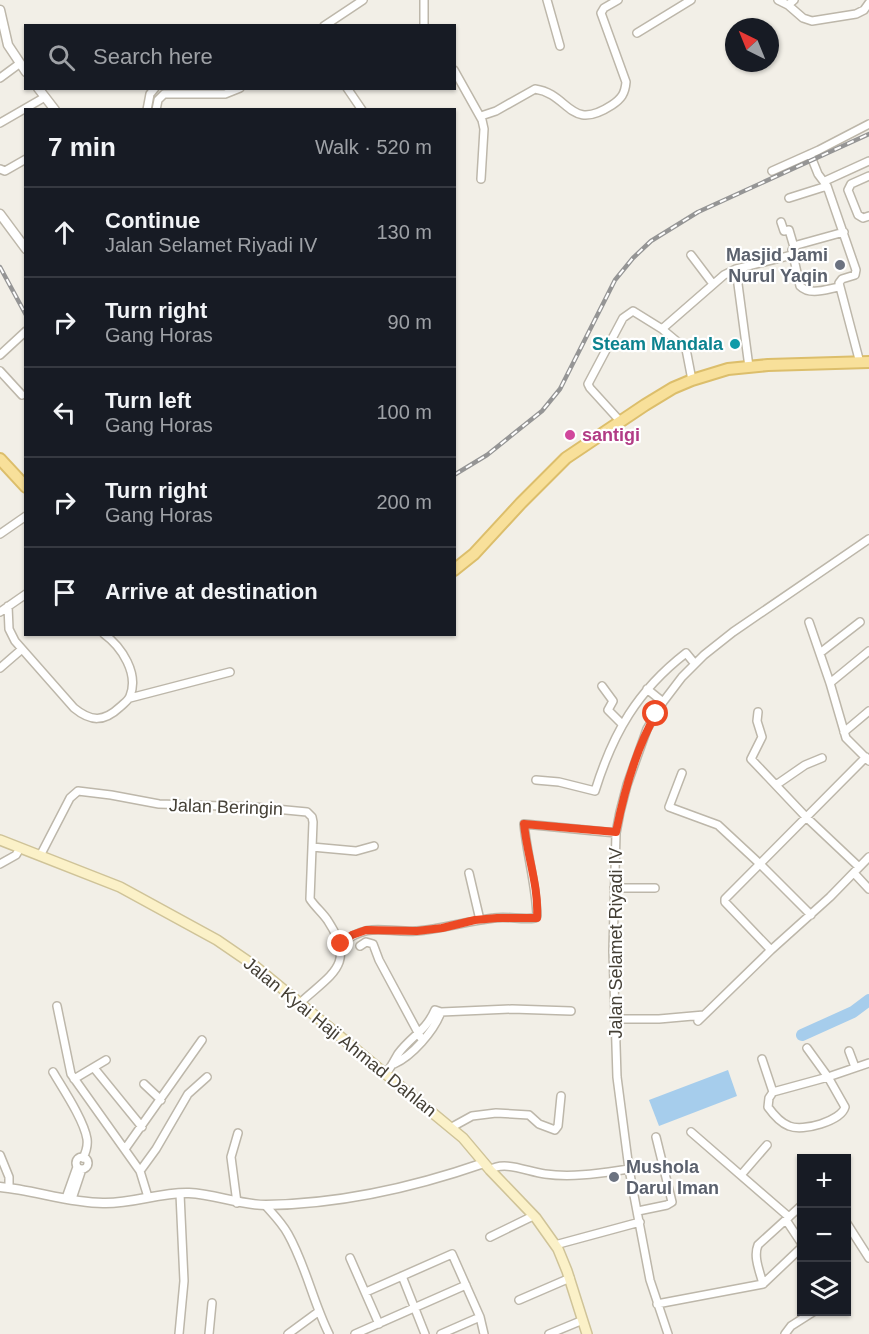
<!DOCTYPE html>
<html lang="en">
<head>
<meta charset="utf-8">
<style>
	:root { --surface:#171b24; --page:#242831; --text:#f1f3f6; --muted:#9ea1a6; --line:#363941 }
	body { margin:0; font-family:Helvetica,sans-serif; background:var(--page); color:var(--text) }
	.controls { position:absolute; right:18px; bottom:18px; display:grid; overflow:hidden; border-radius:0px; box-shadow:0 2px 4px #0004 }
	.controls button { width:54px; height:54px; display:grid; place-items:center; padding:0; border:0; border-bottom:2px solid var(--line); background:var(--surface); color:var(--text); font:30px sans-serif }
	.compass { position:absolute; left:725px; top:18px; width:54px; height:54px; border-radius:50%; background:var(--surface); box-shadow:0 2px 4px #0004; rotate:317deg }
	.stop { position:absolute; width:18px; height:18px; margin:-14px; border:4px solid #ed4923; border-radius:50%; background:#fff }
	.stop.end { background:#ed4923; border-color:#fff; box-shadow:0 2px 6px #0008 }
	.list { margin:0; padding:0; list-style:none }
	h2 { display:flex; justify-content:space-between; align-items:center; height:78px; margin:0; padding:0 24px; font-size:26px }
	h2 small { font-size:20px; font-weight:400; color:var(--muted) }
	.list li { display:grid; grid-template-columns:39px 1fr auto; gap:18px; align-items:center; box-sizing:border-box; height:90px; padding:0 24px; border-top:2px solid var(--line) }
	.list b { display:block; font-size:22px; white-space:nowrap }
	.list p { margin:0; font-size:20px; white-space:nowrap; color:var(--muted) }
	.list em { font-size:20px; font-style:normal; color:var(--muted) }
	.icon { flex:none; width:33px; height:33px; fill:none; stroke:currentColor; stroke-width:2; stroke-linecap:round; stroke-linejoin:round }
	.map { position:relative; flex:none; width:869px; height:1334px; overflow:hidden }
	.search { position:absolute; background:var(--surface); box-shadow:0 2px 4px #0004; left:24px; top:24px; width:432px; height:66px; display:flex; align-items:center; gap:15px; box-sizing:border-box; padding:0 21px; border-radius:0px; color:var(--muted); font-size:22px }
	.panel { position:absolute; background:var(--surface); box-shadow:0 2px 4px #0004; left:24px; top:108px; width:432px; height:528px; border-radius:0px }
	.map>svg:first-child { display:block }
	.water { fill:#a6cdec }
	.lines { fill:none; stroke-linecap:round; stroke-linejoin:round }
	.river { stroke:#a6cdec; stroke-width:12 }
	.minor-casing { stroke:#bdb7aa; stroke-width:10 }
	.tertiary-casing { stroke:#bdb7aa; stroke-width:11 }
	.secondary-casing { stroke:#cfc398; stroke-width:12 }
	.primary-casing { stroke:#dcbe6b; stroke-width:14 }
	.minor { stroke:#fff; stroke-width:7 }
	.tertiary { stroke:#fff; stroke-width:8 }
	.secondary { stroke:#fbf1c8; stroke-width:9 }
	.primary { stroke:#f8e09a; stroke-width:10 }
	.rail-casing { stroke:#959595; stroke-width:4.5 }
	.rail { stroke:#fff; stroke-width:2; stroke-dasharray:7; stroke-linecap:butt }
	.route { stroke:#ed4923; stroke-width:8 }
	.worship-dot { fill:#6b7280; stroke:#fff; stroke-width:2 }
	.culture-dot { fill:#0f9aa8; stroke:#fff; stroke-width:2 }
	.hotel-dot { fill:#d1479c; stroke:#fff; stroke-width:2 }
	.labels { text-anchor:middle; stroke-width:4.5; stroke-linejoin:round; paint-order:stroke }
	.worship-label { font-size:18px; font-weight:bold; fill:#5b616d; stroke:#fff; text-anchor:end }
	.culture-label { font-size:18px; font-weight:bold; fill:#0d838f; stroke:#fff; text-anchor:end }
	.hotel-label { font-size:18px; font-weight:bold; fill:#b23c85; stroke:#fff; text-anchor:start }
	.street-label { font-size:18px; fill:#454036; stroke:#fff }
</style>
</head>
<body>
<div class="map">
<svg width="869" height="1334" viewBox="0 0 869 1334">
	<rect width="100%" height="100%" fill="#f2efe7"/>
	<path class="water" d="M 728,1070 L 737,1096 L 659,1126 L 649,1100 Z"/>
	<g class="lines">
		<path class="river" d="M 802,1035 L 853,1012 L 869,1000"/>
		<defs>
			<path id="minor" d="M 547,0 L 560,46
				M 778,0 L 788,5 L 794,0
				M 788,5 L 803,18 L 812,21 L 856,14 L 864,10 L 869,3
				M 324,26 L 363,0
				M 424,26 L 424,0
				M 637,33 L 691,0
				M 454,70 L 482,120 L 484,129 L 481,179
				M 0,78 L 19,64
				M 347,88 L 362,110
				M 147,110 L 150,94 L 155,88
				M 156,110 L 158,100 L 164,94 L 225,94 L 240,88
				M 481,116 L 496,111 L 535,89 C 570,94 569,133 612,105 C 621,99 625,94 626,82 L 601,13 L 604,8 L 618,0
				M 0,123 L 45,97
				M 810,154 L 818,174 L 827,186 L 856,270 L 855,275 L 842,279 L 839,283 L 860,363
				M 0,169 L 5,171 L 26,159
				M 772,171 L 819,150 L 869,124
				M 869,176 L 851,184 L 848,190 L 858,215 L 863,218 L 869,216
				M 825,181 L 869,161
				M 789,198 L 827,186
				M 781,222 L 784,231 L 789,230 L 794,247
				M 691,255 L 713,284
				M 736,269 L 749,367
				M 839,287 C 827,289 810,296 800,286 L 792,250 L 797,245 L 844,232
				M 662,329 L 724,275 L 736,269 L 792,255
				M 0,355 L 26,331
				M 0,371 L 22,395
				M 620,421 L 590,388 L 588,384 L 623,318 L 633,311 L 662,329 L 686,349 L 692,380
				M 0,534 L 26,516
				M 8,606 L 9,629 L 15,641 L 74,708 C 91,722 104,722 120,707 C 124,703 128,701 130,696 C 139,674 122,647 104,634
				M 0,612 L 26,594
				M 809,622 L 830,683 L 846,738 L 869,761
				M 820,653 L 860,622
				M 0,668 L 22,649
				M 830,683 L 869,651
				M 602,686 L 613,701 L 608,710 L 622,724
				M 647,689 L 663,702
				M 130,698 L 230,672
				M 758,712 L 757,721 L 762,737 L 751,759 L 806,817 L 859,867
				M 844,732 L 869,711
				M 682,773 L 669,807 L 718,825 L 760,864 L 811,915
				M 536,780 L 559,782 L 595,791 C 613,733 637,691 686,653 L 695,664
				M 776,785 L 805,765 L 822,758
				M 312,847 L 356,851 L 374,846
				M 40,856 L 70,798 L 78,791 L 111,795 L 159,804 L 254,807 L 307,812 L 312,817 L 313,822 L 310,899 C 315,907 323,913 328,921 C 357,965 331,974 300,1003
				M 0,864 L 16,855 L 20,848
				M 469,873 L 480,920
				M 854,873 L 869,889
				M 614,888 L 655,888
				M 341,944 C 369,921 384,933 416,931 C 442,929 467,921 494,918 C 508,916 522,920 535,918 L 537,916 C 536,885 527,855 524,824 L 616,833
				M 360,946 L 366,942 L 373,944 L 379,960 L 422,1040
				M 771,950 L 725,902 L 725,899 L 866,757
				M 57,1006 L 71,1074 L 140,1171 L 148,1197
				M 614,1019 L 659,1019 L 704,1015
				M 698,1021 L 771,950 L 830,897 L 869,857
				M 849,1051 L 855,1067
				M 762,1059 L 773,1092 L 769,1098 L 768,1107 C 773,1114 781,1123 789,1126 C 803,1132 841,1121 845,1107 L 828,1077 L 807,1048
				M 394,1064 C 412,1056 434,1031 441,1012
				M 94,1068 L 142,1127
				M 53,1072 C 63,1089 84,1120 87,1139 C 88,1146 86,1152 83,1158
				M 386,1074 C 391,1067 394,1061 398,1054 C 410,1037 426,1031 435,1010 L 441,1012 L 512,1009 L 571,1011
				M 74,1079 L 106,1060
				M 144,1084 L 161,1100
				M 773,1092 L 828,1077 L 869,1063
				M 452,1127 L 472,1116 L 496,1113 L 529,1115 L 539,1124 L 555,1130 L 558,1126 L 561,1096
				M 691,1132 L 789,1217
				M 125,1149 L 202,1040
				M 0,1155 L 9,1177 L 9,1188
				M76 1163a6 6 0 1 1 12 0a6 6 0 1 1-12 0Z
				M 490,1170 C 504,1160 528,1172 545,1174 C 573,1178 601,1173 629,1169
				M 140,1171 L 156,1149 L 188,1094 L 207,1077
				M 741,1175 L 767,1145
				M 66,1198 L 77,1167
				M 72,1199 L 82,1169
				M 237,1203 L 231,1157 L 238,1133
				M 265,1205 C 273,1214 282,1223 288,1234 C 306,1266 313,1302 329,1334
				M 638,1211 L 667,1205 L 672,1202 L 656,1137
				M 786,1220 L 802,1244
				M 846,1222 L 869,1258
				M 490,1237 L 533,1216
				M 555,1245 L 640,1222
				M 350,1258 L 379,1324
				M 402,1276 L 425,1334
				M 763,1284 C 760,1272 753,1257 758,1245 L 802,1205
				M 366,1292 L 452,1254 L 480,1317 L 484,1334
				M 519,1300 L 570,1278
				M 657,1304 L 763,1284 L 802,1247
				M 179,1334 L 184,1281 L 180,1194
				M 209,1334 L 212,1303
				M 288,1334 L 318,1312
				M 355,1334 L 466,1285
				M 441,1334 L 480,1317
				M 549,1334 L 583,1320
				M 668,1334 L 650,1280 L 629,1169 L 617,1077 L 613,951 L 616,833 L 620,812 L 627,785 L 647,729 L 663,702 L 682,677 L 704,655 L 733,632 L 869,539
				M 785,1334 L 791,1326 L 813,1312"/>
			<path id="tertiary" d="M 0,10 L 8,45 L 26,72
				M 38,88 L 55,110
				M 0,214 L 26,249
				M 0,1187 C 34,1190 69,1203 103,1203 C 132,1204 160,1192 189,1193 C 215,1194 239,1205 266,1205 C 341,1204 412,1188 484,1163"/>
			<path id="secondary" d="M 0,840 L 120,887 L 217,940 L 255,966 L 463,1138 L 490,1170 L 536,1218 L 558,1249 L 567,1271 L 587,1334"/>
			<path id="primary" d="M 0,459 L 26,487
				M 454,570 L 474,554 L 521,503 L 566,458 L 645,405 L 673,388 L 692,380 L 728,369 L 768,365 L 869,362"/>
		</defs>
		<use href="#minor" class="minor-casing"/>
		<use href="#tertiary" class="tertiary-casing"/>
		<use href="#secondary" class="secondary-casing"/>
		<use href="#primary" class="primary-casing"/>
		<use href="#minor" class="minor"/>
		<use href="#tertiary" class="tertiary"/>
		<use href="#secondary" class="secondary"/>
		<use href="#primary" class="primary"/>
		<defs>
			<path id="rail" d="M 0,267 L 26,315
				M 454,475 L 487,455 L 542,411 L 560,389 L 615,280 L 633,258 L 651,241 L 698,212 L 869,134"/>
		</defs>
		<use href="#rail" class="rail-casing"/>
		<use href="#rail" class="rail"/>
	</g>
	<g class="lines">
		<path class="route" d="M 341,944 L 352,935 L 366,930 L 417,931 L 442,928 L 475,920 L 497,918 L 537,918 C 539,886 527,856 524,824 L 616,832 C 624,792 635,750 656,714"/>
	</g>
	<g class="worship-dot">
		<circle cx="840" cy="265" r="6"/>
		<circle cx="614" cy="1177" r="6"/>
	</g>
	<circle class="culture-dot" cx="735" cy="344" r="6"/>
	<circle class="hotel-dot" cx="570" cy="435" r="6"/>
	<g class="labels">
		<g class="worship-label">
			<text x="828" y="261">Masjid Jami<tspan x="828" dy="21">Nurul Yaqin</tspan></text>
			<text x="626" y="1173" text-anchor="start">Mushola<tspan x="626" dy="21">Darul Iman</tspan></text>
		</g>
		<g class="culture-label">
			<text x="723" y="350">Steam Mandala</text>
		</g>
		<g class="hotel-label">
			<text x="582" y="441">santigi</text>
		</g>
		<g class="street-label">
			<text transform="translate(226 807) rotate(2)" y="6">Jalan Beringin</text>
			<text transform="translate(616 943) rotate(-90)" y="6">Jalan Selamet Riyadi IV</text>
			<text transform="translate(340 1037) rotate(39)" y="6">Jalan Kyai Haji Ahmad Dahlan</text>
		</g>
	</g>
</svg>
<div class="controls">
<button>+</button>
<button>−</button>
<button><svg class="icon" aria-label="layers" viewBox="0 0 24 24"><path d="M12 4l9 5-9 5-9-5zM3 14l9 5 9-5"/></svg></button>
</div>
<svg class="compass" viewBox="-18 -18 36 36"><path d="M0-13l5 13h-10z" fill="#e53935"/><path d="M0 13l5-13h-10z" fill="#9ea1a6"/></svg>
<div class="stop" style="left:656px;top:714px"></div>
<div class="stop end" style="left:341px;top:944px"></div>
<div class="search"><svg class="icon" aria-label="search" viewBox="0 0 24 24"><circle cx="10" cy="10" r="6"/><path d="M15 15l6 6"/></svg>Search here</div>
<section class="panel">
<h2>7 min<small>Walk · 520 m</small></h2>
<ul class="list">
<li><svg class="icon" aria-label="ahead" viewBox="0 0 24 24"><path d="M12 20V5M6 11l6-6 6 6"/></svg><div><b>Continue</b><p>Jalan Selamet Riyadi IV</p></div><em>130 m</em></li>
<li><svg class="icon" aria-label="right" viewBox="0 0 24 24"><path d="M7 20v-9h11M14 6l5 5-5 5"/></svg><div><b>Turn right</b><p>Gang Horas</p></div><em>90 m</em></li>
<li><svg class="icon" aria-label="left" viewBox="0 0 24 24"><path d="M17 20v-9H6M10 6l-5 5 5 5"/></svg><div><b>Turn left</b><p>Gang Horas</p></div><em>100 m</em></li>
<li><svg class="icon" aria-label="right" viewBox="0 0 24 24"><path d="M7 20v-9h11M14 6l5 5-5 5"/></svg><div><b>Turn right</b><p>Gang Horas</p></div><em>200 m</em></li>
<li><svg class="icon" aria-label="arrive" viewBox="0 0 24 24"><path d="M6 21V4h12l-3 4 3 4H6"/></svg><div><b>Arrive at destination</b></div></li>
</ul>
</section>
</div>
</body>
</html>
